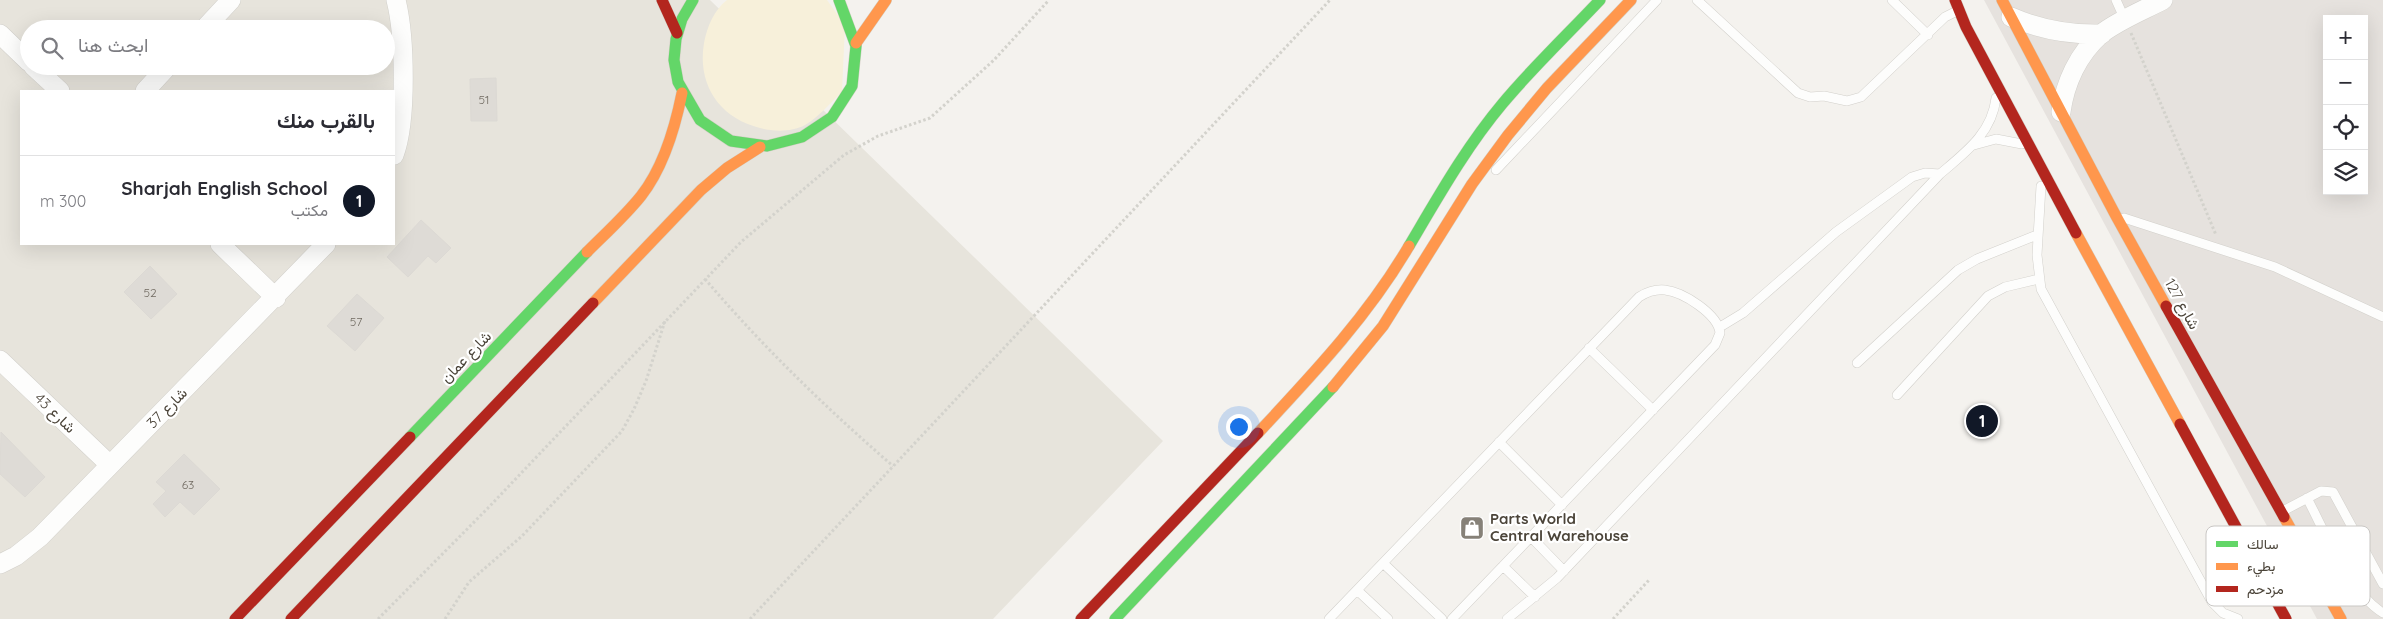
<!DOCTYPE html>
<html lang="ar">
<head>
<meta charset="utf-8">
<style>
	:root { --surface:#fff; --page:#f7f7f7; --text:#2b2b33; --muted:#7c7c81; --line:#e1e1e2; --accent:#111827 }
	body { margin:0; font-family:Quicksand,Vazirmatn,sans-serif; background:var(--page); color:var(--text); direction:rtl }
	.controls { position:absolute; right:15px; top:15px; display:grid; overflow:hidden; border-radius:0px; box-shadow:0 5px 20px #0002 }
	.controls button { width:45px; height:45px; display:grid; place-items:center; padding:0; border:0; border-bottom:1px solid var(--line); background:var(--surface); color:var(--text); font:25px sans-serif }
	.you { position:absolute; left:1238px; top:426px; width:18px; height:18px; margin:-12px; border:4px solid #fff; border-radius:50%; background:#1a73e8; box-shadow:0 0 0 8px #1a73e833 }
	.badge { display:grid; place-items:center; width:32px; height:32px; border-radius:50%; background:var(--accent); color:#fff; font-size:16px; font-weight:700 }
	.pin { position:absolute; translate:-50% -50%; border:2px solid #fff; box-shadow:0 1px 5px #0006 }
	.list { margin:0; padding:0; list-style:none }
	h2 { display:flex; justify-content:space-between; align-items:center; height:65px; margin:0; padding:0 20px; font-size:21px }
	h2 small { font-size:16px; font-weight:400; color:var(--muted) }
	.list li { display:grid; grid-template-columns:32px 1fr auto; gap:15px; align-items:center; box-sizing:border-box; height:90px; padding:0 20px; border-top:1px solid var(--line) }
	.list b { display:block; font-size:19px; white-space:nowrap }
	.list p { margin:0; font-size:16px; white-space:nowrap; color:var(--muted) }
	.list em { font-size:16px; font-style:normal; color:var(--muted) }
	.icon { flex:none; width:28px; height:28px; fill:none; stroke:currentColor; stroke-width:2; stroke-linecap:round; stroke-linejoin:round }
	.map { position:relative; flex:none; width:2383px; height:619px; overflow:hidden; direction:ltr }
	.search { position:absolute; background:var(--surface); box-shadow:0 5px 20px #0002; left:20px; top:20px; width:375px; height:55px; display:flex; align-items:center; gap:12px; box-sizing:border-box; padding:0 18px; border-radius:28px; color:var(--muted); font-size:19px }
	.panel { position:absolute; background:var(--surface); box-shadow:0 5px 20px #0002; left:20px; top:90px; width:375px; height:155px; border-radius:0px; direction:rtl }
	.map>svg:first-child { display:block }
	.residential { fill:#e7e4dc; fill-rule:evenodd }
	.industrial { fill:#e6e2de; fill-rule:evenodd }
	.sand { fill:#f7f0da }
	.building { fill:#dedbd6; stroke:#dcd9d4 }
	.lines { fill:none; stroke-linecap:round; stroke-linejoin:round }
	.lane-casing { stroke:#d2d0cb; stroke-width:10 }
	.street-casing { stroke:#d2d0cb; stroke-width:20 }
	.fast-casing { stroke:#d3cfc5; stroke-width:12 }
	.slow-casing { stroke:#d3cfc5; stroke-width:12 }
	.jam-casing { stroke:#d3cfc5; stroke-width:12 }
	.path { stroke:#d3d2cc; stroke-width:3; stroke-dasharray:2.5 2.5; stroke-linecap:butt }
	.lane { stroke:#fdfdfc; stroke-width:9 }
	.street { stroke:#fdfdfc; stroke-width:19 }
	.fast { stroke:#63d668; stroke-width:11 }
	.slow { stroke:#ff974d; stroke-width:11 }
	.jam { stroke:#b3261e; stroke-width:11 }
	.labels { text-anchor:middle; stroke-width:4.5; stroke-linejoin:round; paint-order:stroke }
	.number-label { font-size:12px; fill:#706a61 }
	.street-label { font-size:15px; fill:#4b4439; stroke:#fff }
	.poi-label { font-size:15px; font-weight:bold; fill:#4b4439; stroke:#fff; text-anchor:start }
	.key { fill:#fff; stroke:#c9c7c4; stroke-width:1 }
	.key-label { font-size:14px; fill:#4b4439 }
</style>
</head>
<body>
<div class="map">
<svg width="2383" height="619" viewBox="0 0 2383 619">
	<rect width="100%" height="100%" fill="#f4f2ee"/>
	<path class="residential" d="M 0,0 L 710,0 L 1163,441 L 993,619 L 0,619 ZM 29,29 L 386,29 L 386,66 L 29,66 ZM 21,91 L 394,91 L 394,244 L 21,244 Z"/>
	<path class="industrial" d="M 1984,0 L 2383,0 L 2383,619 L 2317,619 ZM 2327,19 L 2364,19 L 2364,191 L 2327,191 Z"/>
	<path class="sand" d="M 727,0 L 827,0 L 845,25 L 842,92 C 831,102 818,118 805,125 C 792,132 774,132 760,128 C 719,118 697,84 704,43 C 707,27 714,10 727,0 Z"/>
	<path class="building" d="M 496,78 L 497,121 L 471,121 L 470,79 Z
		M 421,220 L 451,248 L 436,263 L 428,256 L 408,277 L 387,257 Z
		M 150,266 L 177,294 L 151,319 L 124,292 Z
		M 357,294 L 384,318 L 355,351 L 327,326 Z
		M 1,432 L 45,477 L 25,497 L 0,474 Z
		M 184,454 L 220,489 L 194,515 L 180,502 L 165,517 L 153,504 L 166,491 L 156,482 Z"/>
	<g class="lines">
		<defs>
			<path id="lane" d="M 1697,0 L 1798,93 L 1810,97 L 1824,96 L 1847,101 L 1861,97 L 1945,17 L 1957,11
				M 1892,0 L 1928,35
				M 2116,0 L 2125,20
				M 1974,145 L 1996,139 L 2022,144
				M 1496,170 L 1657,0
				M 2041,186 L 2037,255 L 2041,289 L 2212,602 L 2223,613 L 2238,619
				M 2124,218 L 2275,267 L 2383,317
				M 1720,327 L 1743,313 L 1836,232 L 1912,177 L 1925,173 L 1940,174
				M 1589,348 L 1653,410
				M 1857,363 L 1958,270 L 1977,259 L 2037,235
				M 1897,395 L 1988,296 L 2005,287 L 2039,279
				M 1499,442 L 1562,505
				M 2307,498 C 2326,534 2349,592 2383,613
				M 2283,511 L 2321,491 L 2333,492 L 2383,584
				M 1531,537 L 1564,571
				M 1383,563 L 1442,619
				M 1503,566 L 1535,597
				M 1357,590 L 1388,619
				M 1329,619 L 1639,297 C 1647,292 1655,289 1665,290 C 1683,292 1718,314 1720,333 L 1715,345 L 1452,619
				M 1507,619 L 1557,578 L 1940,174 C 1966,152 1992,133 1996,98"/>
			<path id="street" d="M 2011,17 C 2041,30 2070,35 2102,34
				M 204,29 L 231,0
				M 0,34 L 29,62
				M 33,66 L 60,91
				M 145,91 L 168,66
				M 2061,112 C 2065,83 2078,54 2101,34 C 2117,21 2144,10 2163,0
				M 394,155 C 407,121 405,36 396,0
				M 220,244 L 276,298
				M 0,360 L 110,465
				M 0,564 L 16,556 L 40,537 L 326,244"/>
			<path id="fast" d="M 693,0 L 682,19 L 676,39 L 674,60 L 678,82 L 700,120 L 731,141 L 767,146 L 802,137 L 832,117 L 852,86 L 856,46 L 839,0
				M 1409,246 C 1438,197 1466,147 1503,103 C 1533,67 1568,34 1600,0
				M 410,437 L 587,252
				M 1115,619 L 1333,387"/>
			<path id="slow" d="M 2002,0 L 2116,216 L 2166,306
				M 856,43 L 886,0
				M 2076,233 L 2180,424
				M 587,252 C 605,234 625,216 641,196 C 663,168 675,128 682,93
				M 593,303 L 701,190 L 727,168 L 760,147
				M 1333,387 L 1383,326 L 1472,184 L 1508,135 L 1547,88 L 1631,0
				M 1258,433 C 1313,374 1368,316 1409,246
				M 2284,517 L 2341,619"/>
			<path id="jam" d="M 662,0 L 677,33
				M 1955,0 L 1966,27 L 2076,233
				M 2166,306 L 2284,517
				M 2180,424 L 2286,619
				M 235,619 L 410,437
				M 291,619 L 593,303
				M 1081,619 L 1258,433"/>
		</defs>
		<use href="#lane" class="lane-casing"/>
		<use href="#street" class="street-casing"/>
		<use href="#fast" class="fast-casing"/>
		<use href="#slow" class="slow-casing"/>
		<use href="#jam" class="jam-casing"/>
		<path class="path" d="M 2131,33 L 2216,235
			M 705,279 C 763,347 826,408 893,466
			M 378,619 L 488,508 L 741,242 L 844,155 L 878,136 L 930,118 L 994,60 L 1049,0
			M 445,619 L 469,582 L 522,536 L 622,431 L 634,409 L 646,381 L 665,321
			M 750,619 L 1330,0
			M 1613,619 L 1649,580"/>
		<use href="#lane" class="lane"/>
		<use href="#street" class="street"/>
		<use href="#fast" class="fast"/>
		<use href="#slow" class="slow"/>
		<use href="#jam" class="jam"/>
	</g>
	<defs>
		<symbol id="shop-square" viewBox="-11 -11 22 22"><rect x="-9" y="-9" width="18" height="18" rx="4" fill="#868178" stroke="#fff"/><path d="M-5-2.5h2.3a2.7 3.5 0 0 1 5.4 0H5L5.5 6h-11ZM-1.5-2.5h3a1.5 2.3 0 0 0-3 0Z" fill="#fff"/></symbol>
	</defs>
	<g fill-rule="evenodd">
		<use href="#shop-square" x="1458" y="514" width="28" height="28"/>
	</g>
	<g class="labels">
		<g class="number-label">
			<text x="484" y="104">51</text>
			<text x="150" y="297">52</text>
			<text x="356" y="326">57</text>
			<text x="188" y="489">63</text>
		</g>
		<g class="street-label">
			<text transform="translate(2182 304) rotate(61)" y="5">شارع 127</text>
			<text transform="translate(466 357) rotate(-46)" y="5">شارع عمان</text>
			<text transform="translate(167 408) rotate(-45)" y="5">شارع 37</text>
			<text transform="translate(55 413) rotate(44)" y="5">شارع 43</text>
		</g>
		<g class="poi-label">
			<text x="1490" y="524">Parts World<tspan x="1490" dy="17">Central Warehouse</tspan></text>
		</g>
	</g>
	<rect x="2206" y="526" width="164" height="80" rx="8" class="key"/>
	<rect x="2216" y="541" width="22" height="6" fill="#63d668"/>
	<rect x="2216" y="563" width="22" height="7" fill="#ff974d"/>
	<rect x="2216" y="586" width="22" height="6" fill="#b3261e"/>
	<g class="key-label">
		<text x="2247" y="549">سالك</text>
		<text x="2247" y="571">بطيء</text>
		<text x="2247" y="594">مزدحم</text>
	</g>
</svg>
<div class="controls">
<button>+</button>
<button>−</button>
<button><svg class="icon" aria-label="locate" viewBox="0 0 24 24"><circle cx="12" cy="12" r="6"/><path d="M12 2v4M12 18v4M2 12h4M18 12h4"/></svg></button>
<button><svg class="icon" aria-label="layers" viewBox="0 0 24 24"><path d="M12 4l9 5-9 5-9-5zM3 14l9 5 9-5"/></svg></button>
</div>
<div class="you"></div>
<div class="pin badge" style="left:1982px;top:421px">1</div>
<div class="search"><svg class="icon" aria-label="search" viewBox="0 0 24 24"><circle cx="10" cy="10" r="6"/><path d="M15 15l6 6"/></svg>ابحث هنا</div>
<section class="panel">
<h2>بالقرب منك<small></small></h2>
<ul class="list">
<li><span class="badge">1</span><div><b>Sharjah English School</b><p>مكتب</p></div><em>300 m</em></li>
</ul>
</section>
</div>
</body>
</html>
